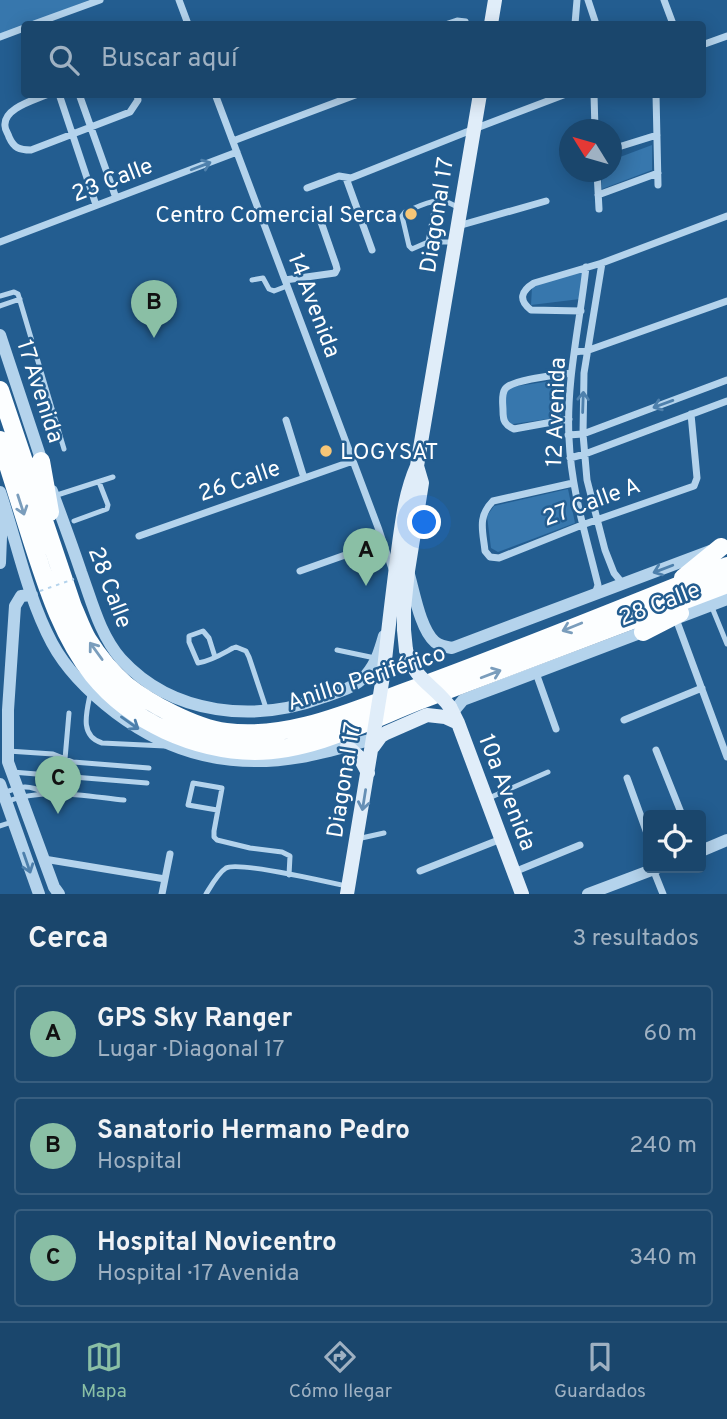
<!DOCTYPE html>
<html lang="es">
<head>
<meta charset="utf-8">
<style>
	:root { --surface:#1a466c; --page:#234d72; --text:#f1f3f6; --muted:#9fb1c2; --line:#385e7f; --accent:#8abfa5 }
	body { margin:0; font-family:Overpass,sans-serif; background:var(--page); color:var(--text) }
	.controls { position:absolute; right:21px; bottom:21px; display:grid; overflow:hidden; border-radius:7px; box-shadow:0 4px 18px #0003 }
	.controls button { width:63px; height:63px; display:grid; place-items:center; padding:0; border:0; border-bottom:2px solid var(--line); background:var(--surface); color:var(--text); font:35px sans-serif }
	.compass { position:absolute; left:559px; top:119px; width:63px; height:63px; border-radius:50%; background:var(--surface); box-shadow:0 4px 18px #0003; rotate:307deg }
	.you { position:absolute; left:425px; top:523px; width:24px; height:24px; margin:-18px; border:5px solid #fff; border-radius:50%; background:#1a73e8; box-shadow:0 0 0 10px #1a73e833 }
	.badge { display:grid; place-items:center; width:46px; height:46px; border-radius:50%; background:var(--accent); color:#111; font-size:23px; font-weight:700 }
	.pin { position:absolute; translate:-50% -58px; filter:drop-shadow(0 2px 4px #0008) }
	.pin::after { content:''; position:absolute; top:37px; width:24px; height:21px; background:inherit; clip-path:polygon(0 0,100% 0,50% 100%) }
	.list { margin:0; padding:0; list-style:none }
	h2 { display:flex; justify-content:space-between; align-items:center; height:91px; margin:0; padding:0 28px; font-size:30px }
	h2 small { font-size:23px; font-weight:400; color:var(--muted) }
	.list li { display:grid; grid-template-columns:46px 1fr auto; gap:21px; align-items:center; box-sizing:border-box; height:98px; margin:0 14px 14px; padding:0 14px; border:2px solid var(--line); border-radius:7px }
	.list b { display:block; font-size:26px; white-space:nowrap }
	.list p { margin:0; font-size:23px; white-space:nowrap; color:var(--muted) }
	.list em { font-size:23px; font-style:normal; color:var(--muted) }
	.icon { flex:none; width:38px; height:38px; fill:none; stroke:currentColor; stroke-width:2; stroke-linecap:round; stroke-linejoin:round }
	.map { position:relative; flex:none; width:727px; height:894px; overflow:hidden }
	.search { position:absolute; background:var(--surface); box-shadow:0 4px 18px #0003; left:21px; right:21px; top:21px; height:77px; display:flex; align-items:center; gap:18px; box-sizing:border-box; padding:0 24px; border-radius:7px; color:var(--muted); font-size:26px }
	.sheet { height:427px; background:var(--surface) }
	nav { display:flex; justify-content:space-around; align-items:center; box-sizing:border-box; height:98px; border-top:2px solid var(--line); background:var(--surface); font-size:19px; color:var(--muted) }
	nav a { display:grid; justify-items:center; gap:4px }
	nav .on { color:var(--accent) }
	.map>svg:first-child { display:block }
	.green { fill:#3777ad }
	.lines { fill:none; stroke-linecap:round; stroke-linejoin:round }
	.service { stroke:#b4d3ec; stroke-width:5 }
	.minor { stroke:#b4d3ec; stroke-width:7 }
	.tertiary { stroke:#b4d3ec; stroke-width:12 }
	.secondary { stroke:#e0edf9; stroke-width:14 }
	.trunk { stroke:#fcfeff; stroke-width:18 }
	.path-bridge { stroke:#b4d3ec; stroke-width:2; stroke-dasharray:3.5 5; stroke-linecap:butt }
	.secondary-bridge { stroke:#e0edf9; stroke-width:14 }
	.oneway { stroke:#4e80ac }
	.oneway2 { stroke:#7a9dbc }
	.oneway3 { stroke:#658fb5 }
	.poi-dot { fill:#f7c677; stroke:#235d90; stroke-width:2.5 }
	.labels { text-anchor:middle; stroke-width:5; stroke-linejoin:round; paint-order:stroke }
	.street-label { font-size:23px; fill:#fff; stroke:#235d90 }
	.poi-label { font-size:23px; fill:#fff; stroke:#235d90; text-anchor:end }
</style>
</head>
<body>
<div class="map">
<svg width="727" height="894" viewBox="0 0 727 894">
	<rect width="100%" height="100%" fill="#235d90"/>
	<path class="green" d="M 0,0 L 89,0 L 0,35 Z
		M 652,145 L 652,170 L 602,189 L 601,172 L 612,172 L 612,160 Z
		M 586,268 L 580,299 L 531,305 L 532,287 Z
		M 564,379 L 561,417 L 506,425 L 500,421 L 500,393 L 504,388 Z
		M 568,489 L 575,523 L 498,552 L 491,548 L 487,516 L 494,506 Z"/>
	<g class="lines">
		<path class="service" d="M 445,24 L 457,20 L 466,21 L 467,24
			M 428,242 L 436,200
			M 452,242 L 428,242 L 412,249 L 409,246 L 402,216 L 405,212 C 425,204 440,193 459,209
			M 252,280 L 263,278 L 269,289 L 274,291 L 287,286
			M 0,296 L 14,292 L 18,294 L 64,449
			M 0,306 L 20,299
			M 54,496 L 113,477
			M 74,521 L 107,509 L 108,505 L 99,482
			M 711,605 L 727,644
			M 337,650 L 375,658
			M 215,657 L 209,638 L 203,631 L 189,636 L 189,642 L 198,663 C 211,661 222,654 233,648 L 236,647 L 246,651 L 249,657 L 266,708
			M 90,695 C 86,714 80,736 102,743 L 165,746
			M 8,751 L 53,754 L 73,762 L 149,768
			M 65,759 L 69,713
			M 12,772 L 147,783
			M 3,793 C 22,786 27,784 46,793
			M 489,798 L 548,772
			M 5,802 C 44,787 85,796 124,800
			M 217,810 L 188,805 L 193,783 L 222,788 L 214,831 L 214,837 L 217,840 L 250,848 L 282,852 L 290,856 L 289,875
			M 0,826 L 12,822
			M 357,839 L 384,833
			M 206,894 C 211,886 218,873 226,868 C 238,861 328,882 346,886"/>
		<path class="minor" d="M 179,0 L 188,24
			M 588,0 L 596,24
			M 664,0 L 673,24
			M 34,24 L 100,0
			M 575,24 L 577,0
			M 0,37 L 24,28
			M 702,45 L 727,36
			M 48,94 C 35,100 3,108 5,126 C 5,130 8,133 9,137 C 14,148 19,150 31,150 L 130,112 L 138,100 L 137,94
			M 59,94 L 96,205
			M 79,94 L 116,198
			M 215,94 L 379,530 L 392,569
			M 594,94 L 595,130
			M 656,94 L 658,185
			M 233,141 L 358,94
			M 612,149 L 657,135
			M 597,172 L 599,209
			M 346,178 L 372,250
			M 307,188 L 339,176 L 351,178 L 474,129 L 566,94
			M 598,195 L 658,173
			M 458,226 L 546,201
			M 0,242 L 237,152
			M 602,263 L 584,373 L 583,434 L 587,480 L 605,550 L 614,573 L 623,584
			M 586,267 C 580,323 566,381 569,438 C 571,489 586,536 598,585 L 595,594
			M 285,280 L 335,273 L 337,269 L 336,265 L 321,222
			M 581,311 L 531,310 C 518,300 521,291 534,283 L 602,263 L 727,216
			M 575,352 L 589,350 L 727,301
			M 569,419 L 514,429 C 505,425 503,421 503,411 C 503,404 501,395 505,389 C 512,379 558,375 571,373
			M 286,420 L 304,478
			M 568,435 L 583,434 L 727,380
			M 570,458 L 585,454 L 727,401
			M 573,483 L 493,501 C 477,517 483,531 485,551 L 490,557 L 499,558 L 582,525 L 694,486 L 697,478 L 691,414
			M 139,536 L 353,461
			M 300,571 L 382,542
			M 676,619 L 727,757
			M 536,673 L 556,729
			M 624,720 L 702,688
			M 656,750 L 682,815
			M 627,778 L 648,836
			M 44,859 L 165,879
			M 653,869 L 663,894
			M 420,871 L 501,839
			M 514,872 L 580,845
			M 162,894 L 170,854"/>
		<path class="tertiary" d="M 0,335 L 44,468
			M 52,491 C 62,518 72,545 81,572 C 92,602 100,635 121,659 C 173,716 256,723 324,697 C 339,692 356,687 366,675 C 376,664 380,650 384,636
			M 0,492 C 17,542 27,596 52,643 C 67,671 91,694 116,713 C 172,755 232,769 301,757 C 325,753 350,745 373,739
			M 0,563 L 2,511
			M 408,571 C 414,591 420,629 435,642 C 440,646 446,647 452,648 L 710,551
			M 32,595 L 21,596 L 15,606 L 8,710 L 8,762 L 54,887 L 59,894
			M 675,619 L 727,599
			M 453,712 L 463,700 L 648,630
			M 0,784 L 39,894
			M 701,851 L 727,840
			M 588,894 L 657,868"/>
		<path class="secondary" d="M 491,24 L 495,0
			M 406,650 L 404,630 L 404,609 L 408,571 L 422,483 L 417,466
			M 384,670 C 388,630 393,590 398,551 C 402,522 405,493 417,466 L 480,94
			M 450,707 L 458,723 L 522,894
			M 347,746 L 360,758 L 368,773
			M 373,747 L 381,736 L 386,733 L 427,715 L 445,717 L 458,723
			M 347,894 L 374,732"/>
		<path class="trunk" d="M 0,390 L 73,607 C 78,618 82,630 88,640 C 98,656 112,673 126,685 C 150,704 195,728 226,732 C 290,740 352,711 410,690 C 517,651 622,608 727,566
			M 0,440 C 11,474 21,507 32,541 C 47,587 62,636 93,675 C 131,722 195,750 255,751 C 310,751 366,722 416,702 C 519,662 623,624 727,584
			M 41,461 L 50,512
			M 683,578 L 721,547
			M 643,632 L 680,613"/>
		<path class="path-bridge" d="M 40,591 L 74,579"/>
		<path class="secondary-bridge" d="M 406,650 C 415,681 433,684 450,707
			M 374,732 L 384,670"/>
	</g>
	<defs><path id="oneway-shaft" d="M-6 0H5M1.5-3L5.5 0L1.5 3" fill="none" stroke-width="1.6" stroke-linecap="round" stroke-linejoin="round" transform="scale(1.75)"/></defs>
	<g class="oneway">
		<use href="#oneway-shaft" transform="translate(201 166) rotate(-21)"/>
		<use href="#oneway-shaft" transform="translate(583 402) rotate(-88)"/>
		<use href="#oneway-shaft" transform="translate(663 404) rotate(160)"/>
		<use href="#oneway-shaft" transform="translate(663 569) rotate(159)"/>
		<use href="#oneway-shaft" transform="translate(130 723) rotate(35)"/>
		<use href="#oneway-shaft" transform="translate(27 863) rotate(71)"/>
	</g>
	<g class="oneway2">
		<use href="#oneway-shaft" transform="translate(21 505) rotate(72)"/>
		<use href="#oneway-shaft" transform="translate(572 627) rotate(158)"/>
		<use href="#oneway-shaft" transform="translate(96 651) rotate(-126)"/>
		<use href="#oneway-shaft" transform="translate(491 674) rotate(-21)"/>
	</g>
	<use class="oneway3" href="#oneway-shaft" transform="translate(364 800) rotate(99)"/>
	<g class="poi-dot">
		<circle cx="411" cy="214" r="7"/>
		<circle cx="326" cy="451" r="7"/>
	</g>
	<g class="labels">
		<g class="street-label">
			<text transform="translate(112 179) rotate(-21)" y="8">23 Calle</text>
			<text transform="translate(436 215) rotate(-81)" y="8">Diagonal 17</text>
			<text transform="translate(315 305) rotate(69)" y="8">14 Avenida</text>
			<text transform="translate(41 391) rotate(72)" y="8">17 Avenida</text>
			<text transform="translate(555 412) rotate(-88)" y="8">12 Avenida</text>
			<text transform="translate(239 480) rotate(-19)" y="8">26 Calle</text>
			<text transform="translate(591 501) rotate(-20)" y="8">27 Calle A</text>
			<text transform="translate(111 587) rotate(69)" y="8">28 Calle</text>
			<text transform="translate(659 603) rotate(-21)" y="8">28 Calle</text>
			<text transform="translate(366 677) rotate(-18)" y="8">Anillo Periférico</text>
			<text transform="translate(343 780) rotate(-81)" y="8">Diagonal 17</text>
			<text transform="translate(508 792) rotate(69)" y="8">10a Avenida</text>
		</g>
		<g class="poi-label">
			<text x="397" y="222">Centro Comercial Serca</text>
			<text x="340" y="459" text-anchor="start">LOGYSAT</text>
		</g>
	</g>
</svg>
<div class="controls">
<button><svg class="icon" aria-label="locate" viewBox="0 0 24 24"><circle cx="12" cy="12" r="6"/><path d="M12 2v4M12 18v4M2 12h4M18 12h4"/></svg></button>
</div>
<svg class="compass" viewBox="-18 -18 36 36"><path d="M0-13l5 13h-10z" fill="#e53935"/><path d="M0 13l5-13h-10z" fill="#9fb1c2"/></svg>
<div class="you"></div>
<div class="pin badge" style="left:366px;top:586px">A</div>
<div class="pin badge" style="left:154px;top:338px">B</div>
<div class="pin badge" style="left:58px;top:814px">C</div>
<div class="search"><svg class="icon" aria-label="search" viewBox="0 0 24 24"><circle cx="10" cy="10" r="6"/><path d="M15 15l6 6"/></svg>Buscar aquí</div>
</div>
<section class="sheet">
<h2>Cerca<small>3 resultados</small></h2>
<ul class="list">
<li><span class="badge">A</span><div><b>GPS Sky Ranger</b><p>Lugar · Diagonal 17</p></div><em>60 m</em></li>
<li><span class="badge">B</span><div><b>Sanatorio Hermano Pedro</b><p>Hospital</p></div><em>240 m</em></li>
<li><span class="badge">C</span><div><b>Hospital Novicentro</b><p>Hospital · 17 Avenida</p></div><em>340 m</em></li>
</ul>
</section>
<nav>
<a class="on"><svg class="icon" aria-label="map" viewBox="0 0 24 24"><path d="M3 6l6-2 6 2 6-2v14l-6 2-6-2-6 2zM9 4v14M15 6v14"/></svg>Mapa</a>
<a><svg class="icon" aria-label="directions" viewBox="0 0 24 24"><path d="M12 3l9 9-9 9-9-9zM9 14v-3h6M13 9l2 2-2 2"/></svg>Cómo llegar</a>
<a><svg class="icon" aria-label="saved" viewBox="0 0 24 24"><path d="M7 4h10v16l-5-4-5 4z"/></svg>Guardados</a>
</nav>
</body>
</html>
